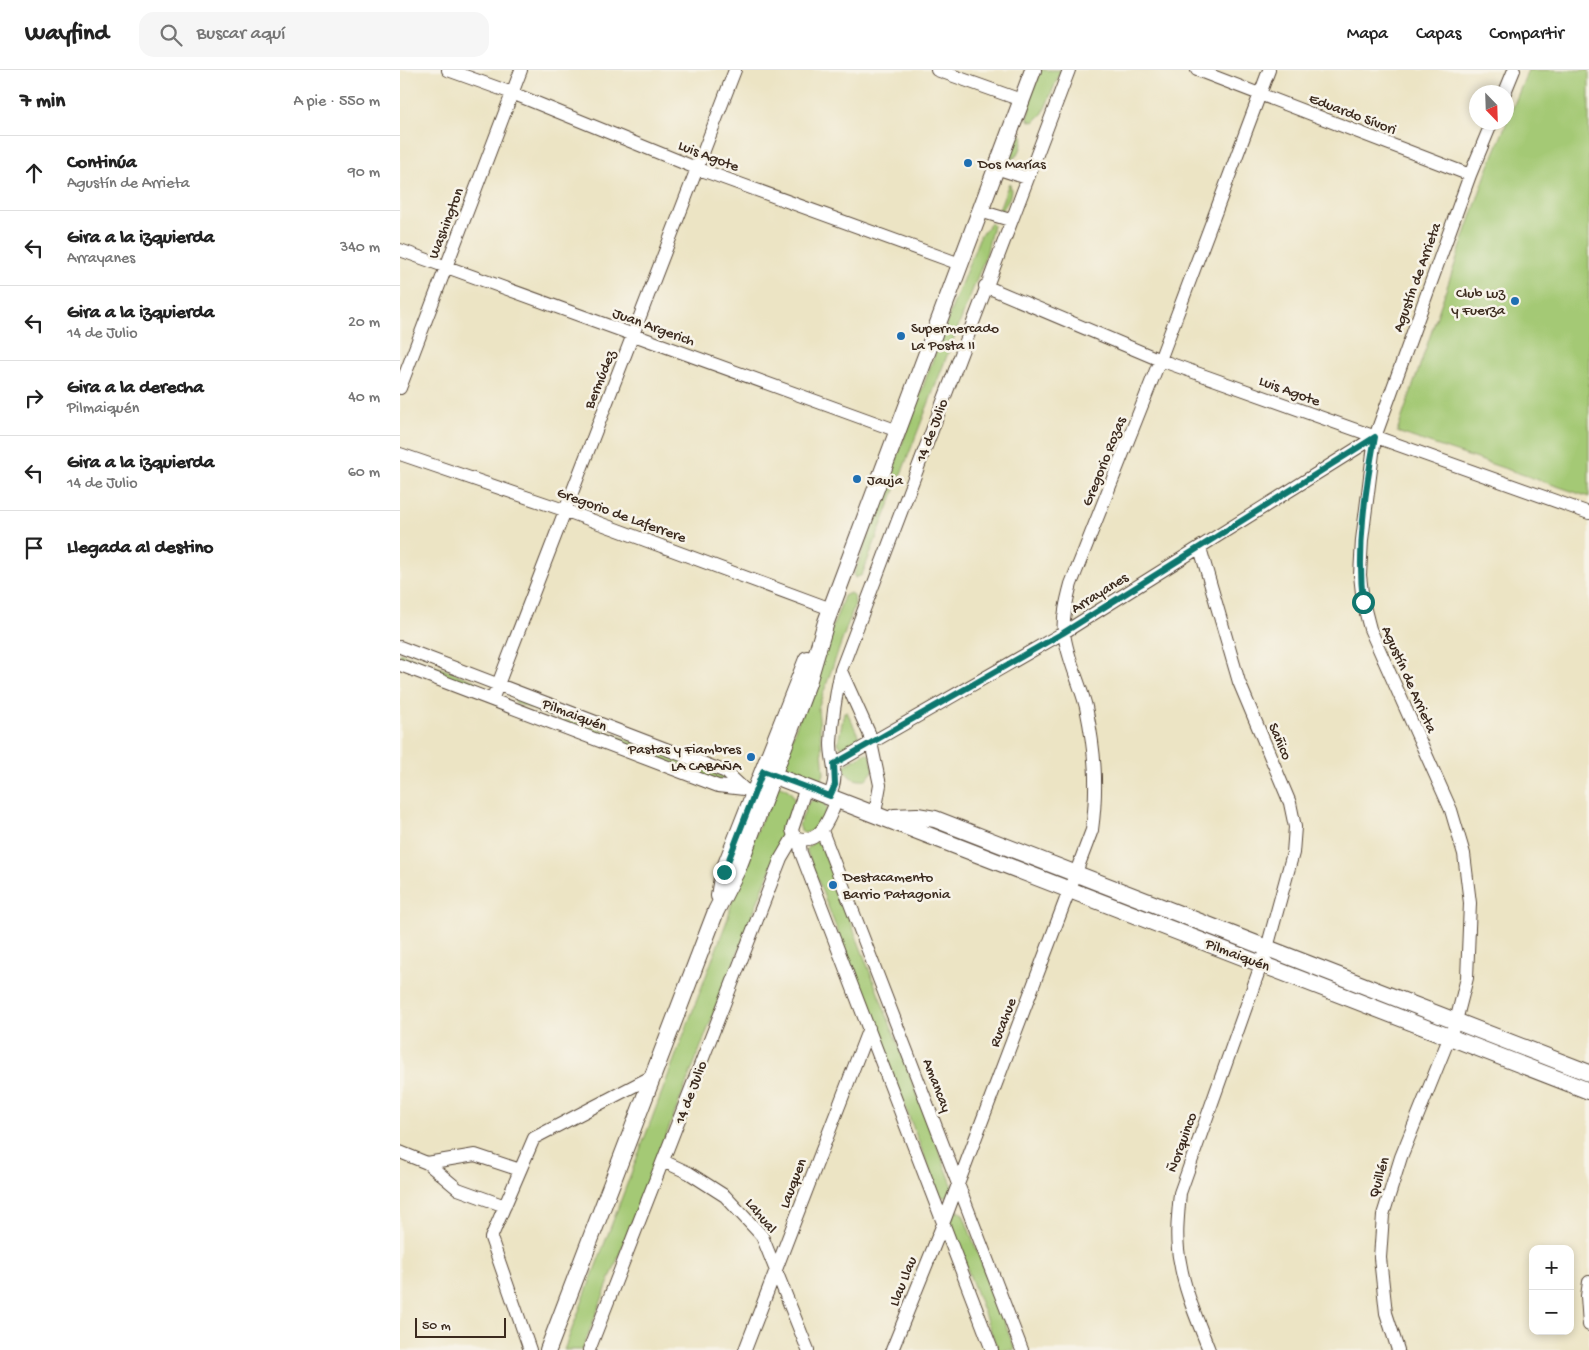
<!DOCTYPE html>
<html lang="es">
<head>
<meta charset="utf-8">
<style>
	:root { --surface:#fff; --page:#f6f6f6; --text:#222; --muted:#767676; --line:#e0e0e0 }
	body { margin:0; font-family:"Gochi Hand",sans-serif; background:var(--page); color:var(--text) }
	.controls { position:absolute; right:15px; bottom:15px; display:grid; overflow:hidden; border-radius:10px; box-shadow:0 2px 8px #0003 }
	.controls button { width:45px; height:45px; display:grid; place-items:center; padding:0; border:0; border-bottom:1px solid var(--line); background:var(--surface); color:var(--text); font:25px sans-serif }
	.compass { position:absolute; left:1069px; top:15px; width:45px; height:45px; border-radius:50%; background:var(--surface); box-shadow:0 2px 8px #0003; rotate:157deg }
	.scale { position:absolute; left:15px; bottom:12px; width:91px; box-sizing:border-box; padding-left:5px; border:2px solid #3b2a1e; border-top:0; font-size:14px; line-height:18px; white-space:nowrap; color:#3b2a1e; -webkit-text-stroke:4px #f7f3e8; paint-order:stroke }
	.stop { position:absolute; width:15px; height:15px; margin:-11px; border:4px solid #0f766e; border-radius:50%; background:#fff }
	.stop.end { background:#0f766e; border-color:#fff; box-shadow:0 1px 5px #0008 }
	.list { margin:0; padding:0; list-style:none }
	h2 { display:flex; justify-content:space-between; align-items:center; height:65px; margin:0; padding:0 20px; font-size:21px }
	h2 small { font-size:16px; font-weight:400; color:var(--muted) }
	.list li { display:grid; grid-template-columns:32px 1fr auto; gap:15px; align-items:center; box-sizing:border-box; height:75px; padding:0 20px; border-top:1px solid var(--line) }
	.list b { display:block; font-size:19px; white-space:nowrap }
	.list p { margin:0; font-size:16px; white-space:nowrap; color:var(--muted) }
	.list em { font-size:16px; font-style:normal; color:var(--muted) }
	.icon { flex:none; width:28px; height:28px; fill:none; stroke:currentColor; stroke-width:2; stroke-linecap:round; stroke-linejoin:round }
	.map { position:relative; flex:none; width:1189px; height:1280px; overflow:hidden }
	header { display:flex; align-items:center; gap:30px; box-sizing:border-box; height:70px; padding:0 25px; background:var(--surface); border-bottom:1px solid var(--line) }
	header strong { font-size:24px }
	nav { display:flex; gap:28px; margin-inline-start:auto; font-size:18px }
	.search { width:350px; height:45px; background:var(--page); display:flex; align-items:center; gap:12px; box-sizing:border-box; padding:0 18px; border-radius:15px; color:var(--muted); font-size:19px }
	main { display:flex }
	aside { flex:1; background:var(--surface) }
	.map>svg:first-child { display:block }
	.green { fill:#a4c974; stroke:#707a49 }
	.lines { fill:none; stroke-linecap:round; stroke-linejoin:round }
	.minor-casing { stroke:#564637; stroke-width:14 }
	.major-casing { stroke:#564637; stroke-width:18 }
	.minor { stroke:#fff; stroke-width:12 }
	.major { stroke:#fff; stroke-width:16 }
	.route { stroke:#0f766e; stroke-width:6 }
	.poi-dot { fill:#1f6fb2; stroke:#f7f3e8; stroke-width:2 }
	.labels { text-anchor:middle; stroke-width:5; stroke-linejoin:round; paint-order:stroke }
	.street-label { font-size:15px; fill:#3b2a1e; stroke:#f7f3e8 }
	.poi-label { font-size:15px; fill:#3b2a1e; stroke:#f7f3e8; text-anchor:start }
</style>
</head>
<body>
<header>
<strong>Wayfind</strong>
<div class="search"><svg class="icon" aria-label="search" viewBox="0 0 24 24"><circle cx="10" cy="10" r="6"/><path d="M15 15l6 6"/></svg>Buscar aquí</div>
<nav><a>Mapa</a><a>Capas</a><a>Compartir</a></nav>
</header>
<main>
<aside>
<h2>7 min<small>A pie · 550 m</small></h2>
<ul class="list">
<li><svg class="icon" aria-label="ahead" viewBox="0 0 24 24"><path d="M12 20V5M6 11l6-6 6 6"/></svg><div><b>Continúa</b><p>Agustín de Arrieta</p></div><em>90 m</em></li>
<li><svg class="icon" aria-label="left" viewBox="0 0 24 24"><path d="M17 20v-9H6M10 6l-5 5 5 5"/></svg><div><b>Gira a la izquierda</b><p>Arrayanes</p></div><em>340 m</em></li>
<li><svg class="icon" aria-label="left" viewBox="0 0 24 24"><path d="M17 20v-9H6M10 6l-5 5 5 5"/></svg><div><b>Gira a la izquierda</b><p>14 de Julio</p></div><em>20 m</em></li>
<li><svg class="icon" aria-label="right" viewBox="0 0 24 24"><path d="M7 20v-9h11M14 6l5 5-5 5"/></svg><div><b>Gira a la derecha</b><p>Pilmaiquén</p></div><em>40 m</em></li>
<li><svg class="icon" aria-label="left" viewBox="0 0 24 24"><path d="M17 20v-9H6M10 6l-5 5 5 5"/></svg><div><b>Gira a la izquierda</b><p>14 de Julio</p></div><em>60 m</em></li>
<li><svg class="icon" aria-label="arrive" viewBox="0 0 24 24"><path d="M6 21V4h12l-3 4 3 4H6"/></svg><div><b>Llegada al destino</b></div></li>
</ul>
</aside>
<div class="map">
<svg width="1189" height="1280" viewBox="0 0 1189 1280">
	<rect width="100%" height="100%" fill="#f7f3e8"/>
	<filter id="ink" filterUnits="userSpaceOnUse"><feTurbulence type="fractalNoise" baseFrequency=".02" numOctaves="2"/><feDisplacementMap in="SourceGraphic" scale="10" xChannelSelector="R" yChannelSelector="G"/><feConvolveMatrix kernelMatrix="1 2 1 2 8 2 1 2 1" color-interpolation-filters="sRGB"/></filter>
	<filter id="wash" filterUnits="userSpaceOnUse"><feTurbulence type="fractalNoise" baseFrequency=".0096" numOctaves="4" result="noise"/><feDisplacementMap in="SourceGraphic" scale="20" xChannelSelector="R" yChannelSelector="G"/><feGaussianBlur stdDeviation="1.12" result="paint"/><feColorMatrix in="noise" values="0 0 0 0 0 0 0 0 0 0 0 0 0 0 0 0 0 1.4 0 .05"/><feComposite in="paint" operator="in"/></filter>
	<g filter="url(#wash)">
		<rect width="100%" height="100%" fill="#ece4c4"/>
		<path class="green" d="M 641,0 L 661,0 L 643,43 L 634,52 L 628,50 L 630,27 Z
			M 1128,0 L 1189,0 L 1189,427 L 997,362 L 1087,101 Z
			M 620,65 L 623,66 C 622,77 620,86 609,91 L 613,75 Z
			M 609,113 C 614,121 608,133 602,140 L 599,139 Z
			M 591,153 L 593,155 L 586,185 L 462,505 L 455,508 L 454,505 L 551,240 L 580,166 Z
			M 450,523 L 454,526 L 455,534 L 418,638 L 424,704 L 421,710 L 415,713 L 390,702 L 383,693 L 444,526 Z
			M 0,583 L 75,611 L 77,614 L 73,616 L 0,589 Z
			M 119,627 L 326,708 L 328,711 L 325,713 L 116,633 L 115,630 Z
			M 444,642 L 447,642 L 460,669 L 458,674 L 445,679 L 441,677 L 438,673 Z
			M 466,683 L 471,686 L 473,701 L 466,710 C 454,711 446,707 444,696 Z
			M 377,715 C 390,719 396,724 394,739 L 182,1280 L 164,1280 L 328,848 L 339,802 Z
			M 415,729 L 424,732 L 427,739 C 422,752 419,760 405,763 L 402,762 L 399,755 L 408,733 Z
			M 525,754 L 656,804 L 656,806 L 526,758 Z
			M 414,772 L 419,772 L 421,775 L 553,1117 L 547,1127 L 540,1127 L 407,782 L 407,778 Z
			M 697,819 L 850,880 L 850,882 L 692,821 Z
			M 556,1139 L 563,1144 L 615,1280 L 598,1280 L 549,1151 L 552,1140 Z"/>
	</g>
	<g filter="url(#ink)">
		<g class="lines">
			<defs>
				<path id="minor" d="M 48,0 L 112,23 L 296,98 L 560,194
					M 537,0 L 621,30
					M 797,0 L 1070,105
					M 1105,22 L 1114,0
					M 596,98 L 627,108
					M 580,141 L 610,150
					M 0,180 L 498,361
					M 585,216 L 760,290 L 1189,443
					M 0,318 L 121,0
					M 0,384 L 164,440 L 431,539
					M 800,478 L 839,612 L 890,733 L 895,757 L 893,783 L 867,878 L 780,1123 C 778,1146 775,1169 780,1192 C 785,1223 798,1251 809,1280
					M 0,577 L 326,702 L 344,719
					M 0,595 L 318,716 L 344,719 L 361,726
					M 441,601 L 469,663 L 480,715 L 475,743
					M 92,630 L 335,0
					M 434,694 L 663,563 L 975,367
					M 406,717 L 392,760 L 394,766 C 419,780 431,745 437,729
					M 429,726 C 440,705 431,694 431,673 C 432,648 436,624 441,600 L 669,0
					M 422,761 L 622,1280
					M 399,769 L 401,783 L 592,1280
					M 0,1082 L 27,1093 L 58,1119 L 105,1136
					M 263,1091 L 289,1103 L 325,1126 L 362,1166 L 408,1280
					M 27,1093 L 75,1085 L 120,1100
					M 1189,1212 L 1187,1226 L 1189,1255
					M 130,1280 L 91,1168 L 134,1068 L 253,1006
					M 189,1280 L 381,788 L 394,766
					M 345,1280 L 469,958
					M 492,1280 L 543,1154 L 692,760 C 698,715 695,681 686,637 C 680,613 667,588 664,563 C 662,548 667,529 671,514 L 760,290 L 869,0
					M 998,1280 L 986,1243 L 980,1188 L 983,1145 L 1001,1087 L 1056,951 L 1067,908 L 1070,833 L 1064,784 L 1051,740 L 970,559 L 963,532 L 960,505 L 962,470 L 975,367 L 1070,105 L 1092,52"/>
				<path id="major" d="M 365,702 L 1189,1021
					M 494,747 L 517,746 L 535,749 L 1189,1003
					M 319,826 L 323,802 L 407,589
					M 148,1280 L 316,841 L 338,798 L 408,613 L 426,552 L 633,0"/>
			</defs>
			<use href="#minor" class="minor-casing"/>
			<use href="#major" class="major-casing"/>
			<use href="#minor" class="minor"/>
			<use href="#major" class="major"/>
		</g>
	</g>
	<g class="lines" filter="url(#ink)">
		<path class="route" d="M 324,802 L 363,701 L 430,726 L 435,715 L 434,694 L 663,563 L 975,367 C 965,421 957,478 963,532"/>
	</g>
	<g class="poi-dot">
		<circle cx="568" cy="93" r="5"/>
		<circle cx="1115" cy="231" r="5"/>
		<circle cx="501" cy="266" r="5"/>
		<circle cx="457" cy="409" r="5"/>
		<circle cx="351" cy="687" r="5"/>
		<circle cx="433" cy="815" r="5"/>
	</g>
	<g class="labels">
		<g class="street-label">
			<text transform="translate(953 43) rotate(21)" y="5">Eduardo Sívori</text>
			<text transform="translate(309 85) rotate(21)" y="5">Luis Agote</text>
			<text transform="translate(45 153) rotate(-69)" y="5">Washington</text>
			<text transform="translate(1016 207) rotate(-70)" y="5">Agustín de Arrieta</text>
			<text transform="translate(254 256) rotate(20)" y="5">Juan Argerich</text>
			<text transform="translate(199 309) rotate(-68)" y="5">Bermúdez</text>
			<text transform="translate(890 320) rotate(20)" y="5">Luis Agote</text>
			<text transform="translate(531 360) rotate(-69)" y="5">14 de Julio</text>
			<text transform="translate(703 391) rotate(-68)" y="5">Gregorio Rozas</text>
			<text transform="translate(222 444) rotate(20)" y="5">Gregorio de Laferrere</text>
			<text transform="translate(699 522) rotate(-32)" y="5">Arrayanes</text>
			<text transform="translate(1010 609) rotate(66)" y="5">Agustín de Arrieta</text>
			<text transform="translate(175 644) rotate(21)" y="5">Pilmaiquén</text>
			<text transform="translate(881 671) rotate(67)" y="5">Sañico</text>
			<text transform="translate(838 884) rotate(21)" y="5">Pilmaiquén</text>
			<text transform="translate(602 952) rotate(-69)" y="5">Rucahue</text>
			<text transform="translate(538 1015) rotate(69)" y="5">Amancay</text>
			<text transform="translate(290 1022) rotate(-69)" y="5">14 de Julio</text>
			<text transform="translate(781 1072) rotate(-70)" y="5">Ñorquinco</text>
			<text transform="translate(978 1107) rotate(-73)" y="5">Quillén</text>
			<text transform="translate(392 1113) rotate(-69)" y="5">Lauquen</text>
			<text transform="translate(362 1145) rotate(51)" y="5">Lahual</text>
			<text transform="translate(502 1211) rotate(-68)" y="5">Llau Llau</text>
		</g>
		<g class="poi-label">
			<text x="578" y="98">Dos Marías</text>
			<text x="1105" y="227" text-anchor="end">Club Luz<tspan x="1105" dy="17">y Fuerza</tspan></text>
			<text x="511" y="262">Supermercado<tspan x="511" dy="17">La Posta II</tspan></text>
			<text x="467" y="414">Jauja</text>
			<text x="341" y="683" text-anchor="end">Pastas y Fiambres<tspan x="341" dy="17">LA CABAÑA</tspan></text>
			<text x="443" y="811">Destacamento<tspan x="443" dy="17">Barrio Patagonia</tspan></text>
		</g>
	</g>
</svg>
<div class="controls">
<button>+</button>
<button>−</button>
</div>
<svg class="compass" viewBox="-18 -18 36 36"><path d="M0-13l5 13h-10z" fill="#e53935"/><path d="M0 13l5-13h-10z" fill="#767676"/></svg>
<div class="scale">50 m</div>
<div class="stop" style="left:963px;top:532px"></div>
<div class="stop end" style="left:324px;top:802px"></div>
</div>
</main>
</body>
</html>
